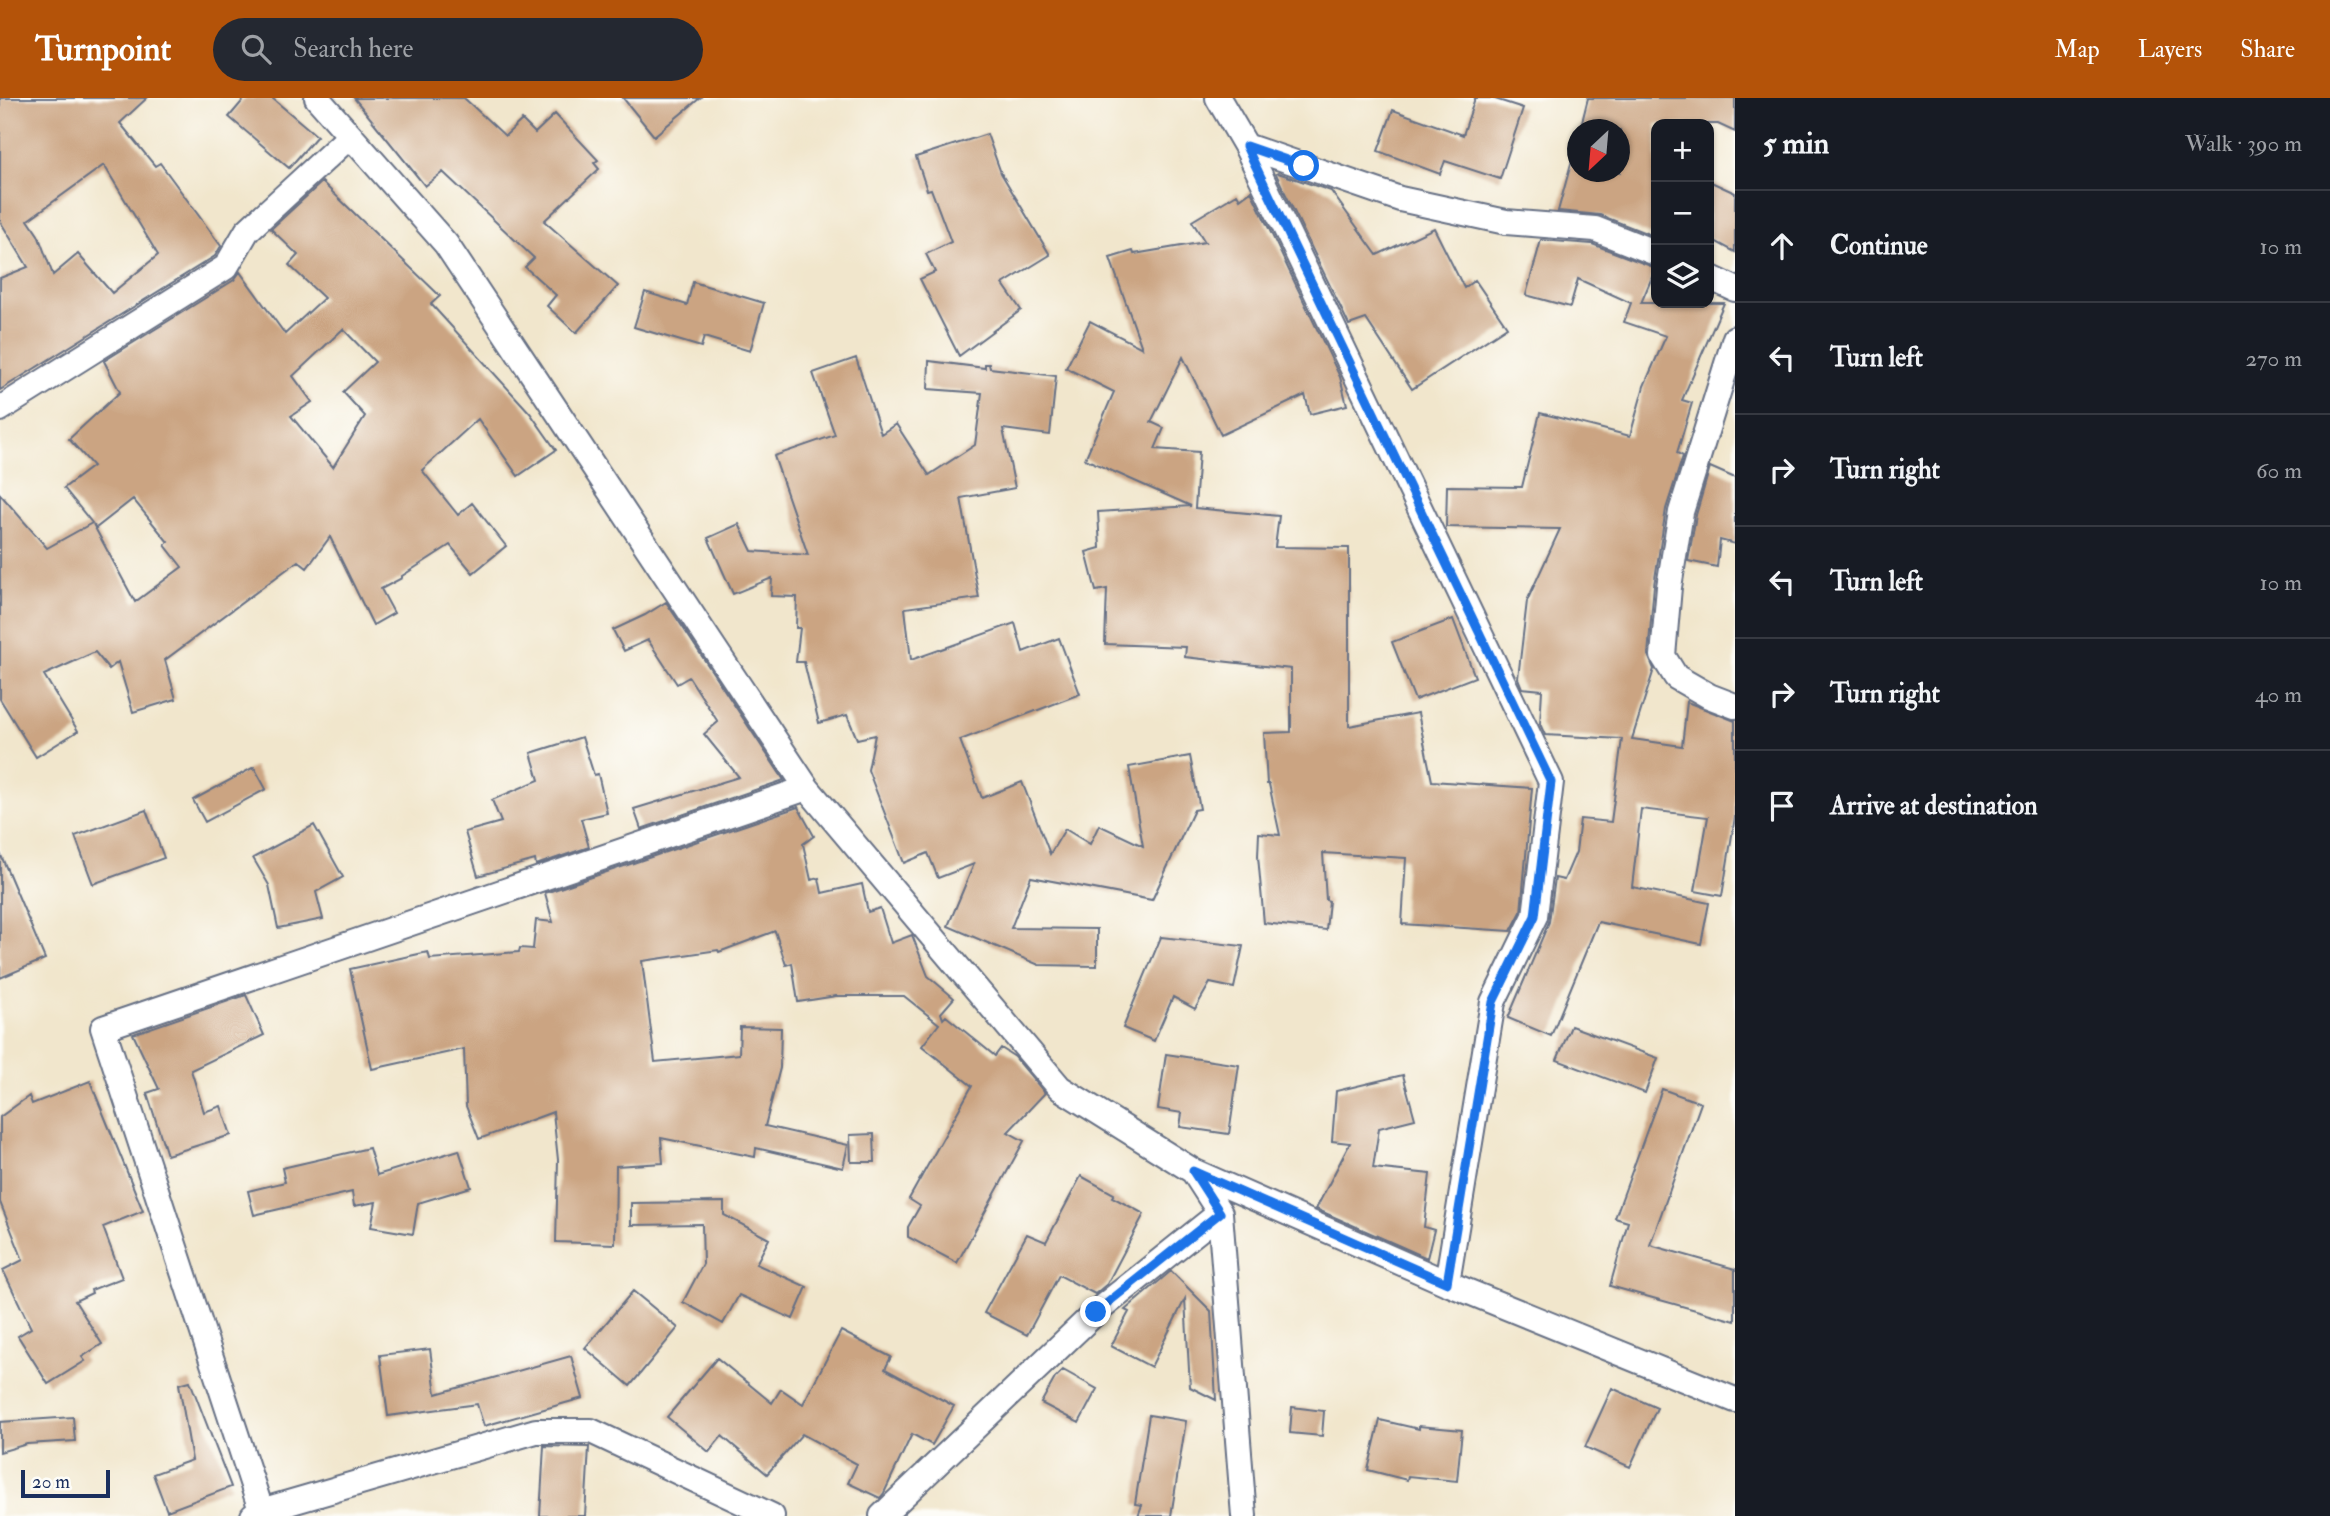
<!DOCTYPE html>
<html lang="en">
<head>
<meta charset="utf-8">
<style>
	:root { --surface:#171b24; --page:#242831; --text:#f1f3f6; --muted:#9ea1a6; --line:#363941; --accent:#b45309 }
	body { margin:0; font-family:"IM FELL Double Pica",serif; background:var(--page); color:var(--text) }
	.controls { position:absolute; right:21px; top:21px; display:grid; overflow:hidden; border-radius:14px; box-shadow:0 2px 5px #0004 }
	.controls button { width:63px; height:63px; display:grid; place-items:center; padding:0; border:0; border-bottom:2px solid var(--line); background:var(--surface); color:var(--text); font:35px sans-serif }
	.compass { position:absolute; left:1567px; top:21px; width:63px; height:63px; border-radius:50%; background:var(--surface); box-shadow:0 2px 5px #0004; rotate:206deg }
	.scale { position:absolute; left:21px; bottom:18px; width:89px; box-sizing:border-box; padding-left:7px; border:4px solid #1b2f5e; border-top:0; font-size:19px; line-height:24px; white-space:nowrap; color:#1b2f5e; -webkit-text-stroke:5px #fdfcf7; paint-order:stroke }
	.stop { position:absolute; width:21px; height:21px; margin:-16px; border:5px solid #1a73e8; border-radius:50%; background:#fff }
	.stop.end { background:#1a73e8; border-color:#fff; box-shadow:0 2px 7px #0008 }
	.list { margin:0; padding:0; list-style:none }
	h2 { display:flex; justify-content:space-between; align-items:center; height:91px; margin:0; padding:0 28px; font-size:30px }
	h2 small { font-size:23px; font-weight:400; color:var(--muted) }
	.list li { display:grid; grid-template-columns:46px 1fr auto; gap:21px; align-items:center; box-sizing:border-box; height:112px; padding:0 28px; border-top:2px solid var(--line) }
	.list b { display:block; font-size:26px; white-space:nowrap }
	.list em { font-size:23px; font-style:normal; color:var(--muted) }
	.icon { flex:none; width:38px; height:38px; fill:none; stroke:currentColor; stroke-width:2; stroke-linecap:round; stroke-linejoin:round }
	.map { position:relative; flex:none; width:1735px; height:1418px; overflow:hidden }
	header { display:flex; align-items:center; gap:42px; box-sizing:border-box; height:98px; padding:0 35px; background:var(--accent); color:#fff }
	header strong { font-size:33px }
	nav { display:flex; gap:38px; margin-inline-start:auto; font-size:24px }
	.search { width:490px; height:63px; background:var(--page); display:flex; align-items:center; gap:18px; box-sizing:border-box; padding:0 24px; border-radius:38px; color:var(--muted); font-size:26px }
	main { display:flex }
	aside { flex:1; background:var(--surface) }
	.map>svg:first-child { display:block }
	.building { fill:#cba482; fill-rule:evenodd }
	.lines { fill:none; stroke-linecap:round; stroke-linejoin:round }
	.minor-casing { stroke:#666f84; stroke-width:28 }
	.minor { stroke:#fff; stroke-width:24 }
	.route { stroke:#1a73e8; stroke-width:9 }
</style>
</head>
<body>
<header>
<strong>Turnpoint</strong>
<div class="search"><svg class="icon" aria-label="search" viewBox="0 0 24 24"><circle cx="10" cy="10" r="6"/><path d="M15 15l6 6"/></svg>Search here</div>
<nav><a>Map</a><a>Layers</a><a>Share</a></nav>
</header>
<main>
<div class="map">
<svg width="1735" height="1418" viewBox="0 0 1735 1418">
	<rect width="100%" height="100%" fill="#fdfcf7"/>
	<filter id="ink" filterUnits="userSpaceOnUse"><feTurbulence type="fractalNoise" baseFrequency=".0143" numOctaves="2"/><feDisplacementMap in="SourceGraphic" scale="14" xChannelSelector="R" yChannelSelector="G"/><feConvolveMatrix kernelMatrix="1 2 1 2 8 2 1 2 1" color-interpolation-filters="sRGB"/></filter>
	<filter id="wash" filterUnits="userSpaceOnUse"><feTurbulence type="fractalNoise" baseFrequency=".00686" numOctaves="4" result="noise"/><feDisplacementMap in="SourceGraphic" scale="28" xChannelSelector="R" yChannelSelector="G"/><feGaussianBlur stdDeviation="1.57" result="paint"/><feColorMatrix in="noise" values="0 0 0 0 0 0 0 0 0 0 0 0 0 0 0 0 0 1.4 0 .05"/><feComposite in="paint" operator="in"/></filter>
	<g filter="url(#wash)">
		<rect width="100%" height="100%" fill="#f1e6cc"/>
		<g id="blocks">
			<path class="building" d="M 0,0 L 147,0 L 120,25 L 155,68 L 160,65 L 221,148 L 215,158 L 0,292 L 0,180 L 28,169 L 0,123 ZM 104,67 L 158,157 L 112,195 L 78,156 L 53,177 L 38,137 L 28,122 Z
				M 245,0 L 272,0 L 317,38 L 289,70 L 229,19 Z
				M 354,0 L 464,0 L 505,38 L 522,22 L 535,35 L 555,16 L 598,62 L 594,65 L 599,71 L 544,123 L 618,188 L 576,235 L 547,208 L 556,197 L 525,169 L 534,160 L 443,74 L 425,88 Z
				M 623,0 L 700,0 L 654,38 Z
				M 1475,0 L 1492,0 L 1523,10 L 1500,81 L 1445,63 L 1440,76 L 1378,53 L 1393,12 L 1463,37 Z
				M 1588,0 L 1735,0 L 1735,34 L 1718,26 L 1656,26 L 1656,139 L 1600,117 L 1558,113 L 1578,40 L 1578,74 L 1620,74 L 1620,32 L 1580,32 Z
				M 987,36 L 1001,75 L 1050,157 L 1003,186 L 1021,212 L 959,258 L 920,181 L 935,174 L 926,156 L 951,144 L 931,91 L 927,92 L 916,59 Z
				M 1278,75 L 1331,93 L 1377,157 L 1434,130 L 1464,190 L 1475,182 L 1507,229 L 1412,291 L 1366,221 L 1349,227 L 1276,76 Z
				M 1709,83 L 1735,95 L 1735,154 L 1709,140 Z
				M 322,84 L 440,198 L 431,206 L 530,315 L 556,352 L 518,378 L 478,321 L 422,372 L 458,417 L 472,405 L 506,448 L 473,475 L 450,447 L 402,478 L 402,480 L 381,491 L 394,515 L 373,527 L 330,439 L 307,470 L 298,463 L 165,562 L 176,601 L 133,614 L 118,564 L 109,571 L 95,554 L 44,577 L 78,633 L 36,659 L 0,601 L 0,396 L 47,450 L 92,425 L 64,390 L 93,368 L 69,341 L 120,294 L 104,263 L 234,182 L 240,174 L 285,236 L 324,200 L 289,167 L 298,157 L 271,131 ZM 343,231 L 375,264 L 343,294 L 365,318 L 333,369 L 291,318 L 312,304 L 293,278 ZM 133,401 L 168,444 L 165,447 L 182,469 L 135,504 L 93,426 L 96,430 Z
				M 1251,93 L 1340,279 L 1347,307 L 1310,316 L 1305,297 L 1221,337 L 1183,259 L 1151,324 L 1164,330 L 1155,351 L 1199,354 L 1195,410 L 1279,418 L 1275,449 L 1349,450 L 1349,628 L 1418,615 L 1432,683 L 1532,690 L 1521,814 L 1511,833 L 1402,826 L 1406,760 L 1323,755 L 1326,802 L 1329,803 L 1326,832 L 1264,825 L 1258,758 L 1259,735 L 1280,737 L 1269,686 L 1267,686 L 1264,635 L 1291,634 L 1291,571 L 1185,559 L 1186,549 L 1105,546 L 1107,491 L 1096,493 L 1086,454 L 1100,450 L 1098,414 L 1191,408 L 1085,361 L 1114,294 L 1066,270 L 1090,223 L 1142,250 L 1110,160 L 1133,153 L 1134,156 L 1205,144 L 1192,123 L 1237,96 L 1240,101 Z
				M 1541,142 L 1592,146 L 1656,170 L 1641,205 L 1724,205 L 1682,302 L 1692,305 L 1677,355 L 1683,358 L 1666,411 L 1654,487 L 1648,557 L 1654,571 L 1632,641 L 1682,648 L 1687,604 L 1735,623 L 1735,719 L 1722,798 L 1695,793 L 1708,719 L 1641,711 L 1632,789 L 1709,805 L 1701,846 L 1598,824 L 1551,938 L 1508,920 L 1549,824 L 1555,780 L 1564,782 L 1576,754 L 1580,721 L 1611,724 L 1622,641 L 1545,637 L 1540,626 L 1542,592 L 1522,590 L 1518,580 L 1527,503 L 1560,431 L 1446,429 L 1447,388 L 1522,389 L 1540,315 L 1630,338 L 1644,288 L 1666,238 L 1624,224 L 1631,205 L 1578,181 L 1570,209 L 1526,197 Z
				M 693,184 L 764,205 L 750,253 L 704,239 L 701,249 L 634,229 L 645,194 L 687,207 Z
				M 856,260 L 881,336 L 896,326 L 929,377 L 975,347 L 982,295 L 928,291 L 929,263 L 985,270 L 985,266 L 989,266 L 990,270 L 1056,278 L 1050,337 L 1003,331 L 1015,390 L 961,400 L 979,500 L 905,510 L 911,562 L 1015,525 L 1023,554 L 1059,540 L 1080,596 L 960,642 L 982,700 L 1022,684 L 1050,756 L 1065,731 L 1090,746 L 1099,727 L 1143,748 L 1129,669 L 1190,658 L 1200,711 L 1194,712 L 1152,802 L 1031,779 L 1011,830 L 1097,831 L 1097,868 L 1039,867 L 948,828 L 974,766 L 938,780 L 928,755 L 904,765 L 868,672 L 875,637 L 857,641 L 847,617 L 819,625 L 804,564 L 796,564 L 800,530 L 796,530 L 797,499 L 771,498 L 772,480 L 733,496 L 708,440 L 739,426 L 752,453 L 808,457 L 774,358 L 835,337 L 813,275 Z
				M 1710,369 L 1735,380 L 1735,446 L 1720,442 L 1717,469 L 1688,463 L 1696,417 Z
				M 666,504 L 784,682 L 641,731 L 634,711 L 739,679 L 704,636 L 718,624 L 689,579 L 677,586 L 648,542 L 624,553 L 613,532 L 645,517 Z
				M 1453,521 L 1475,579 L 1415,602 L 1392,544 Z
				M 582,639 L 594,677 L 598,676 L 607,715 L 581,721 L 589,749 L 536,767 L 535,762 L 478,778 L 465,734 L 501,724 L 492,702 L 539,682 L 531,655 Z
				M 254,669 L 266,691 L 205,724 L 193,702 Z
				M 798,709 L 814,738 L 803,746 L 811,782 L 819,780 L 822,795 L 862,786 L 868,814 L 880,810 L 891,845 L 912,837 L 928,878 L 954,900 L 941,915 L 943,921 L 946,918 L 995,958 L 1001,950 L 1015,959 L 1045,995 L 1008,1034 L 1024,1043 L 957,1165 L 908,1139 L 908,1129 L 920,1108 L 909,1101 L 972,988 L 922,948 L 939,926 L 904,898 L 836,898 L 798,904 L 792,865 L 786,867 L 775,833 L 719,854 L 718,852 L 642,863 L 655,964 L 739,956 L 740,929 L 781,930 L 780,970 L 765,1028 L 848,1047 L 843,1070 L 756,1050 L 755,1059 L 661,1040 L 663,1065 L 616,1068 L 615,1146 L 556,1144 L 558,1062 L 553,1014 L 479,1041 L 466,1008 L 464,951 L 372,971 L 350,871 L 428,854 L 430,861 L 519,854 L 520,850 L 533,851 L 536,822 L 553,824 L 545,795 Z
				M 146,712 L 164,760 L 93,786 L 75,738 Z
				M 314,727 L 343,779 L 316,794 L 323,821 L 278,830 L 269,787 L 253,760 Z
				M 0,755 L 45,861 L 0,880 Z
				M 1161,839 L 1243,848 L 1234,890 L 1210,885 L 1195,911 L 1173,899 L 1154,943 L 1123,930 Z
				M 246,897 L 264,937 L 191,972 L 204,1014 L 221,1008 L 231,1037 L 167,1057 L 147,995 L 159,991 L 133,936 Z
				M 1571,928 L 1658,960 L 1645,995 L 1557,962 Z
				M 1166,956 L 1239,967 L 1229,1036 L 1180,1029 L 1182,1015 L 1158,1011 Z
				M 1403,977 L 1415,1021 L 1379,1030 L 1373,1070 L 1430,1076 L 1424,1129 L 1434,1132 L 1427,1160 L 1316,1111 L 1350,1045 L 1332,1043 L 1336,993 Z
				M 90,983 L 143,1113 L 103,1129 L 122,1180 L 91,1192 L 92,1195 L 75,1203 L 102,1246 L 82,1259 L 85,1263 L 48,1286 L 18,1238 L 31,1230 L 3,1172 L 23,1162 L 0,1104 L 0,1019 L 29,998 L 32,1006 Z
				M 1662,991 L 1701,1005 L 1650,1147 L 1735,1171 L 1735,1223 L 1610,1188 L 1628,1124 L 1615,1120 Z
				M 874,1036 L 875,1064 L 851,1064 L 850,1037 Z
				M 369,1050 L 377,1077 L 459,1052 L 471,1089 L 418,1105 L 413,1136 L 371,1129 L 376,1104 L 354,1108 L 352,1094 L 254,1117 L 248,1093 L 285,1084 L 282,1070 Z
				M 1081,1078 L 1114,1096 L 1112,1099 L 1144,1116 L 1107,1186 L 1095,1196 L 1059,1177 L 1027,1237 L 984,1215 L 1027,1136 L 1046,1144 Z
				M 724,1104 L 724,1117 L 769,1141 L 756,1166 L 807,1189 L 793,1221 L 739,1197 L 723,1226 L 683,1204 L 703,1166 L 702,1126 L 631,1127 L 631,1105 Z
				M 1171,1173 L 1211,1213 L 1216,1302 L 1190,1289 L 1185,1201 L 1151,1269 L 1111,1248 L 1129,1214 L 1125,1212 Z
				M 633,1193 L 678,1230 L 630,1288 L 585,1250 Z
				M 841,1233 L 891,1259 L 885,1271 L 954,1308 L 932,1347 L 912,1336 L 884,1395 L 880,1400 L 848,1385 L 857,1366 L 802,1336 L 767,1376 L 722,1338 L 709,1354 L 667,1319 L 717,1260 L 772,1305 L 781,1291 L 803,1306 Z
				M 430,1251 L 436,1296 L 571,1258 L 583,1300 L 484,1328 L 477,1306 L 388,1318 L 380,1257 Z
				M 1063,1272 L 1097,1291 L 1079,1325 L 1041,1305 L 1055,1280 Z
				M 190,1283 L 231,1389 L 167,1413 L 153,1376 L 192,1362 L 179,1286 Z
				M 1612,1290 L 1657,1310 L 1630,1369 L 1585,1349 Z
				M 1292,1309 L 1324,1313 L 1322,1338 L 1290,1335 Z
				M 1149,1317 L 1186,1323 L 1171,1418 L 1138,1418 L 1142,1407 L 1135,1406 Z
				M 73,1319 L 75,1343 L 27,1346 L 0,1354 L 0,1324 Z
				M 1380,1322 L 1419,1331 L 1419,1328 L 1462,1332 L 1457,1383 L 1408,1378 L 1407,1382 L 1368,1372 Z
				M 544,1348 L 589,1349 L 585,1418 L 540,1418 Z"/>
		</g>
	</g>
	<g filter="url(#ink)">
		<use href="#blocks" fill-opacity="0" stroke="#666f84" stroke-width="2"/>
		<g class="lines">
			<defs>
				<path id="minor" d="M 317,0 L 446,146 L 807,690 L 1060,990 L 1193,1073 L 1447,1185 L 1735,1302
					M 1218,0 L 1246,48 L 1551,684 L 1535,818 L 1493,904 L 1447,1185
					M 1246,48 L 1400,101 L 1506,124 L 1595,131 L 1656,155
					M 1709,179 L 1735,191
					M 1735,240 L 1681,414 L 1669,489 L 1663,558 L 1676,579 L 1709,598 L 1735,608
					M 0,311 L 226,169 L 247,133 L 350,38
					M 1193,1073 L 1220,1115 L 1244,1418
					M 253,1418 L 261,1413 L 536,1333 L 591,1333 L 772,1418
					M 263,1418 L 103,930 L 807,690
					M 882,1418 L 1096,1214 L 1220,1115"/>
			</defs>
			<use href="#minor" class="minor-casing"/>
			<use href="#minor" class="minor"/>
		</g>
	</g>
	<g class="lines" filter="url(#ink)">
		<path class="route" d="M 1096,1214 L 1220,1115 L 1193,1073 L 1447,1185 L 1493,904 L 1535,818 L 1551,684 L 1246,48 L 1304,68"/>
	</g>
</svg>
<div class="controls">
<button>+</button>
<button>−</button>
<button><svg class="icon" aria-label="layers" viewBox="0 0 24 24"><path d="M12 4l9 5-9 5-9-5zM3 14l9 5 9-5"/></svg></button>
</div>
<svg class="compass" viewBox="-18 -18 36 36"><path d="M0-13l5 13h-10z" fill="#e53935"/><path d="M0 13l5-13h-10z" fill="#9ea1a6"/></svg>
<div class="scale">20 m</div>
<div class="stop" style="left:1304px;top:68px"></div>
<div class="stop end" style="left:1096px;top:1214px"></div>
</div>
<aside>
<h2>5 min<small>Walk · 390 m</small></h2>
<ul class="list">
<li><svg class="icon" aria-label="ahead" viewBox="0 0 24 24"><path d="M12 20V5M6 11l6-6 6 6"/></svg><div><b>Continue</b></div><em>10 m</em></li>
<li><svg class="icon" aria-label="left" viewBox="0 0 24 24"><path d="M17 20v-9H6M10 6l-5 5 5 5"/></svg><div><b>Turn left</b></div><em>270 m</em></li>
<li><svg class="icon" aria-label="right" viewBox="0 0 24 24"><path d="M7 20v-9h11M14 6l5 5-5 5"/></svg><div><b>Turn right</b></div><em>60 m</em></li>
<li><svg class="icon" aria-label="left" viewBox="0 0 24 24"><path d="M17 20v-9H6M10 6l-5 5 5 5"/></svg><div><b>Turn left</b></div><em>10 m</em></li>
<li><svg class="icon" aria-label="right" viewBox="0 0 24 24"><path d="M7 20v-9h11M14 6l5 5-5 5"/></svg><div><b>Turn right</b></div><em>40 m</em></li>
<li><svg class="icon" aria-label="arrive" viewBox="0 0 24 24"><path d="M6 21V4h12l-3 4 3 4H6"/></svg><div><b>Arrive at destination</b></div></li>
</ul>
</aside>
</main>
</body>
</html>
